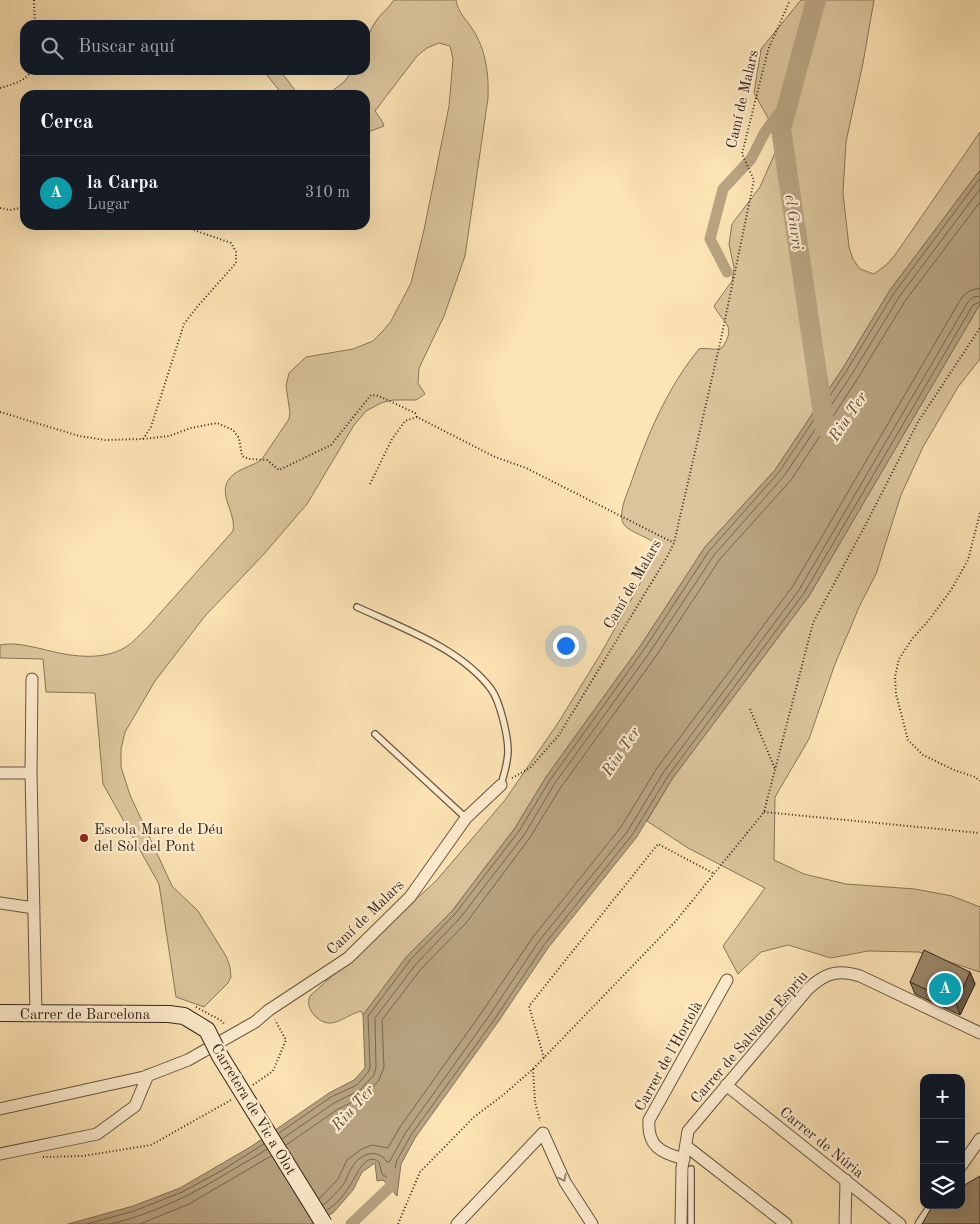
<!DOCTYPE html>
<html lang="es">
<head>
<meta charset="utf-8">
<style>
	:root { --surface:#171b24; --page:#242831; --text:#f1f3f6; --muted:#9ea1a6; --line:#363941; --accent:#c59692 }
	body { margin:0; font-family:"Old Standard TT",serif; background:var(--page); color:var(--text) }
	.controls { position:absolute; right:15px; bottom:15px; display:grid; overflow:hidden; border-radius:10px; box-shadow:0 5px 20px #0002 }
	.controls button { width:45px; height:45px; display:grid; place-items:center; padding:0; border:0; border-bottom:1px solid var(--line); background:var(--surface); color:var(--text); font:25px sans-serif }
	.you { position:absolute; left:565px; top:645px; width:18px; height:18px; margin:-12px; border:4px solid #fff; border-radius:50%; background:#1a73e8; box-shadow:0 0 0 8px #1a73e833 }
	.badge { display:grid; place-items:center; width:32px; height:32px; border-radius:50%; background:var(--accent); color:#fff; font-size:16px; font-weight:700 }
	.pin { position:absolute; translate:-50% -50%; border:2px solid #fff; box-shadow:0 1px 5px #0006 }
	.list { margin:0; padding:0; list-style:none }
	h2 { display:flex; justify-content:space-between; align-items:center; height:65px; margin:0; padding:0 20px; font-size:21px }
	h2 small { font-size:16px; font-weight:400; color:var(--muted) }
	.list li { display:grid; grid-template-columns:32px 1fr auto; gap:15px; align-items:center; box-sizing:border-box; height:75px; padding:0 20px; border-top:1px solid var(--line) }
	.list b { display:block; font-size:19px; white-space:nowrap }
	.list p { margin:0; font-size:16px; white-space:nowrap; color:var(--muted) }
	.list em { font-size:16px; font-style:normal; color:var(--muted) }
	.icon { flex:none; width:28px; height:28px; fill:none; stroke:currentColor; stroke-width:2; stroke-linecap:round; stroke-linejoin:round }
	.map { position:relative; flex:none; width:980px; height:1224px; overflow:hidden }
	.search { position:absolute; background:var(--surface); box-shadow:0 5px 20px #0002; left:20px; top:20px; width:350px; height:55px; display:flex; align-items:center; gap:12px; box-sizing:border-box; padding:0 18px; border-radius:15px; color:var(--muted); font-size:19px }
	.panel { position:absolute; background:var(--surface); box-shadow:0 5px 20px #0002; left:20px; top:90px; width:350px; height:140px; border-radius:15px }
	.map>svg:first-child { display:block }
	.green { fill:#dbc49b; stroke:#87765c }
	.water { fill:#b8a481; stroke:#837259 }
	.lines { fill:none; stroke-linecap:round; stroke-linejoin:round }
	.shore { stroke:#76664f; stroke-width:1 }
	.canal { stroke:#b8a481; stroke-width:11 }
	.river { stroke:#b8a481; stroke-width:20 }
	.lane-casing { stroke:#665643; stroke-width:8 }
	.street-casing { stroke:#665643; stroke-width:13 }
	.secondary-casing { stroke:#33271d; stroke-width:18 }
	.path { stroke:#33271d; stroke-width:2; stroke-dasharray:1 2.5; stroke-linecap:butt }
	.lane { stroke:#feedcf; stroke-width:5.5 }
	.street { stroke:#feedcf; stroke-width:11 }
	.secondary { stroke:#feedcf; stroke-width:16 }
	.secondary-bridge-casing { stroke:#33271d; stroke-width:18; stroke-linecap:butt }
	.secondary-bridge { stroke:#feedcf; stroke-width:16 }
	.wall { fill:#86765d; stroke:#33271d }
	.shaded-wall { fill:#6d604c; stroke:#33271d }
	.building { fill:#9c896c; stroke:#33271d }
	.oneway { stroke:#988a76 }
	.poi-dot { fill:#8f2418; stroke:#feedcf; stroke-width:2 }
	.labels { text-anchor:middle; stroke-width:4.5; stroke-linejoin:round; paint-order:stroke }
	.street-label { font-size:15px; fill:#33271d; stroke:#feedcf }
	.poi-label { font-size:15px; fill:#33271d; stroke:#feedcf; text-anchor:start }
	.water-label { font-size:16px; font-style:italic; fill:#5b4c3b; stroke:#feedcf }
</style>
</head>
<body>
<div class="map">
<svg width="980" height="1224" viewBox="0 0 980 1224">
	<rect width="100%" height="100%" fill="#fde4b5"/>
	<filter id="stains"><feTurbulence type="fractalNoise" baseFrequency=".004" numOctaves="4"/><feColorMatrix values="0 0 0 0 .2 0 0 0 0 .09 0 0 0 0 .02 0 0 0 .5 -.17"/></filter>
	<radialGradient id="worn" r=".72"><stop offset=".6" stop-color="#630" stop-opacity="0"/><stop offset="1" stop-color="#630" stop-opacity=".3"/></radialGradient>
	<path class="green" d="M 394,0 L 456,0 C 458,13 467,20 473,30 C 486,50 489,75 488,98 L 465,256 L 444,316 L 419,368 L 418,383 L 425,394 L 416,400 L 393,400 L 381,403 L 366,411 L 354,425 L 307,504 L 264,554 L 205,616 L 155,681 L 125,732 L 121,749 L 121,767 L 130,795 L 172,886 L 198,911 L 226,956 L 230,967 L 231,977 L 228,983 L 204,1007 L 176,997 L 159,884 L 103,784 L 95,693 L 46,692 L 43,659 L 0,658 L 0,645 C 13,642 29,646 42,649 C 69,656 101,662 126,647 C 134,642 139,635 146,629 L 233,531 C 237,511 213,491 234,474 C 243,467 254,466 262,459 L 289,419 L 290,413 L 286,386 L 289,373 L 306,357 L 353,349 L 373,341 L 383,331 L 391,321 L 411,283 L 424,230 L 449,106 L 453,59 L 450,46 L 439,43 L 427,48 L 417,56 L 375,111 L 382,121 L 384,126 L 365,133 L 365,95 L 327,95 L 344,82 L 353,70 L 365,70 C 365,54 365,38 374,24 C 379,15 388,9 394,0 Z
		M 801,0 L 874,0 L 863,63 L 846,142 L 843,193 L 849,247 L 853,259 L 860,269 L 874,274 L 886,265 L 895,255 L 980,132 L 980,170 L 890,290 L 843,368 L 775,470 L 705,547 L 641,645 L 546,777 L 515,828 L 452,911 L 407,956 L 363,1015 L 361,1011 C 343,1016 331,1033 314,1015 C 309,1009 307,1003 310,996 L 436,881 L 505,800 L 558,723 L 600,655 L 655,557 L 655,544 C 647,535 624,532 622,520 C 620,508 627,494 631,483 C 647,436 667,388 699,349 C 707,347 714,351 722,348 C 737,325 724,325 714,306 L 732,281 L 734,268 L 729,244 L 732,224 L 760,187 L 778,146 L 768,118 L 754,93 L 761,49 Z
		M 264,70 C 290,70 284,83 301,95 L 283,95 L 266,74 Z
		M 980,304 L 980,359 L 958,387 L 923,447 L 901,495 L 876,574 L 860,605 L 835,664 L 809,739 L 775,797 L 774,860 L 804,874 L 846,884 L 915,889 L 952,896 L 980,907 L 980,972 L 919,952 L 868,951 L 831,958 L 788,945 L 761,952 L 738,974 L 723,946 L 765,888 L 688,848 L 647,821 L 672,779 L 809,596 Z"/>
	<path class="water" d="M 980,170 L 980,304 L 809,596 L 672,779 L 636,838 L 548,948 L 498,1022 L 415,1138 L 401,1164 L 397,1196 L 383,1180 L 377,1181 L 375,1163 L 362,1172 L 353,1190 L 333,1213 L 311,1224 L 68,1224 L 133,1206 L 180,1188 L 252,1146 L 329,1093 L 354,1080 L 365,1068 L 363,1015 L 407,956 L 452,911 L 515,828 L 546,777 L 641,645 L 705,547 L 775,470 L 843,368 L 890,290 Z"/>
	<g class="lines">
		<path class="shore" d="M 279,1133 L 331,1097 L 357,1085 L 369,1071 L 370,1067 L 368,1016 L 411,959 L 455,914 L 519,831 L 550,780 L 645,648 L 709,551 L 779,472 L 847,370 L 894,293 L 980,178
			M 282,1139 L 334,1103 L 360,1090 L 374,1075 L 376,1067 L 375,1018 L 416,964 L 460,918 L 524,835 L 555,783 L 650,652 L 714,555 L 784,476 L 852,374 L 899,297 L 980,189
			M 286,1145 L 338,1109 L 365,1096 L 379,1080 L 384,1067 L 382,1020 L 421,969 L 466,923 L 529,839 L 561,787 L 656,656 L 720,559 L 791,480 L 858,378 L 905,301 L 980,202
			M 319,1199 L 338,1179 L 347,1160 L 362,1149 L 372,1145 L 388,1148 L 400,1127 L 482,1012 L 533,937 L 621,827 L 657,768 L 793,586 L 962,297 L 969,291 L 980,288
			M 323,1205 C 330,1200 337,1192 343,1185 C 347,1180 348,1173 352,1167 C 360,1154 377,1147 387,1162 L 390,1161 L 406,1132 L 489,1016 L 539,941 L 627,832 L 663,773 L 799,590 L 968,302 L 973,297 L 980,296
			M 327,1210 C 335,1206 344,1195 349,1187 C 355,1179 365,1150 379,1162 L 382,1174 L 390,1180 L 394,1179 L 396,1162 L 411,1135 L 494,1020 L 544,945 L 632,835 L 668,776 L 804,593 L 973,305 L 980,302
			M 87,1224 L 134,1211 L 182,1192 L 221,1171 L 264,1144
			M 111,1224 C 158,1212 193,1194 234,1169 C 245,1162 256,1157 267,1149
			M 140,1224 L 189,1204 L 271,1156"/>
		<path class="canal" d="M 727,272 L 710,239 L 723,189 L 751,159 L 765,132 L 789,100
			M 351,1224 L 390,1187 L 393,1173"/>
		<path class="river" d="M 816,0 L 781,129 L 825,428"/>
		<defs>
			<path id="lane" d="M 357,607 C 402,628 460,648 491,689 C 500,701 508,736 508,751 C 508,762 504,774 501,785
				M 375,734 L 466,818
				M 691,1169 L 691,1224"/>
			<path id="street" d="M 32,679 L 31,773 L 36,1014
				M 0,773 L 31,773
				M 0,903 L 34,908
				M 726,1085 L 900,1224
				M 0,1109 L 144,1077 L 188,1060 L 255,1022 L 269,1010 L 348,958 L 410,897 L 466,818 L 501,785
				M 686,1146 L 786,1224
				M 0,1154 L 97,1134 L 135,1106 L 148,1075
				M 684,1159 C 661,1153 647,1146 649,1120 L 727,980
				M 961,1166 L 980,1139
				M 457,1224 L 543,1133 L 565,1182 L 592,1224
				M 681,1224 L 682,1168 L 688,1131 L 808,989 C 825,973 838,969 860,976 L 980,1033
				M 845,1224 L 846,1180
				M 921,1224 L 934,1205"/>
			<path id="secondary" d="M 0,1013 L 169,1014"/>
		</defs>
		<use href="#lane" class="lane-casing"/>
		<use href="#street" class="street-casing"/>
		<use href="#secondary" class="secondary-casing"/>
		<path class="path" d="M 34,0 L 35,25
			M 0,88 C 12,84 26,82 31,70
			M 0,208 L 10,210 L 25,207
			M 0,412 L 79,436 L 105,440 L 143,439 L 169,436 L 191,428 L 217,423 L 233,430 L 239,438 L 242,456 L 249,459 L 267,460 L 279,470 L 331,445 L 371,395 L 379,396 L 415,413 L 417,417 L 495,457 L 526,468 L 674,543
			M 143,439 L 151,427 L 184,324 L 197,307 L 236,263 L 236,252 L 231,243 L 188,228 L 164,228 L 155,225
			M 370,484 L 392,439 L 405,421 L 417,417
			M 980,513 L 968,560 L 951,590 L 929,620 L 912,639 L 899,659 L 895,677 L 896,694 L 908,740 L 923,755 L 954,770 L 975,777 L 980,781
			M 750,709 L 775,769
			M 512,778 L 530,768 L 559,735 L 667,557 L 674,543 L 721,339 L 754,180 L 742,154 L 768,50 L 790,0
			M 764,812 L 980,833
			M 196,1007 L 222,1021 L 225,1025
			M 544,1058 L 529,1006 L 658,844 L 713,873
			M 533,1069 L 535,1102 L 540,1121
			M 253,1085 L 273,1071 L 286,1040 L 275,1020
			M 43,1157 L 83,1156 L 151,1145 L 231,1100
			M 398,1224 L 420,1172 L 474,1117 L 502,1096 L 533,1069 L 675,922 L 764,812 L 813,623 L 866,524 L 918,422 L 980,328"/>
		<use href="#lane" class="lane"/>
		<use href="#street" class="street"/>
		<use href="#secondary" class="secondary"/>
		<defs>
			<path id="secondary-bridge" d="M 169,1014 L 184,1016 L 207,1030 L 220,1056 L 324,1224"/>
		</defs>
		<use href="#secondary-bridge" class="secondary-bridge-casing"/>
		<use href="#secondary-bridge" class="secondary-bridge"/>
	</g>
	<path class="wall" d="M 970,972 L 975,984 L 960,1015 L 915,994 L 910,982 Z"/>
	<path class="shaded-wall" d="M 970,972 L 975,984 L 960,1015 L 956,1003 Z"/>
	<path class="building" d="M 924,950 L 970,972 L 956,1003 L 910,982 Z
		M 980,1176 L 980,1224 L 922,1224 L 933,1205 L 961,1205 L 961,1187 Z"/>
	<defs><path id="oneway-chevron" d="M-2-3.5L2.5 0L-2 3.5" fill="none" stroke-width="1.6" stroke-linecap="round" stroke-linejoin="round" transform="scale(1.25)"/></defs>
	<use class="oneway" href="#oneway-chevron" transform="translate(563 1178) rotate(64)"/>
	<circle class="poi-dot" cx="84" cy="838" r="5"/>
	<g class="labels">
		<g class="street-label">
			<text transform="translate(742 99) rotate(-77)" y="5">Camí de Malars</text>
			<text transform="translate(632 584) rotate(-60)" y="5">Camí de Malars</text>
			<text transform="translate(365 917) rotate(-44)" y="5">Camí de Malars</text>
			<text x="85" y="1019">Carrer de Barcelona</text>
			<text transform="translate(749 1037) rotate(-49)" y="5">Carrer de Salvador Espriu</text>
			<text transform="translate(668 1056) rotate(-61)" y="5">Carrer de l'Hortolà</text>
			<text transform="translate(254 1109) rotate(59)" y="5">Carretera de Vic a Olot</text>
			<text transform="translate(822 1142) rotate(39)" y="5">Carrer de Núria</text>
		</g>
		<g class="poi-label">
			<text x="94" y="834">Escola Mare de Déu<tspan x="94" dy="17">del Sòl del Pont</tspan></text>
		</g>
		<g class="water-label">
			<text transform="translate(795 222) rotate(82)" y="6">el Gurri</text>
			<text transform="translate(847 416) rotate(-56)" y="6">Riu Ter</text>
			<text transform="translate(620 751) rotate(-56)" y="6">Riu Ter</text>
			<text transform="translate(352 1107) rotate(-48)" y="6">Riu Ter</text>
		</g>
	</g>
	<rect width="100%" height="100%" filter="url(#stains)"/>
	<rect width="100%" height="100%" fill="url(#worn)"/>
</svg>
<div class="controls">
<button>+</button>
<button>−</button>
<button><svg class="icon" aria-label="layers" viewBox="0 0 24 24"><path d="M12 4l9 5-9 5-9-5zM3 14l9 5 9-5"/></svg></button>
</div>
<div class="you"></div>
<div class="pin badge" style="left:945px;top:989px;background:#0f9aa8">A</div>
<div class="search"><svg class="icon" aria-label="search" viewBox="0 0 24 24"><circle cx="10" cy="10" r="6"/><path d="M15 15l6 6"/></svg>Buscar aquí</div>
<section class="panel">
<h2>Cerca<small></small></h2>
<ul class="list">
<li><span class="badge" style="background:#0f9aa8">A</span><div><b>la Carpa</b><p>Lugar</p></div><em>310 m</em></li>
</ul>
</section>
</div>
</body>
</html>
